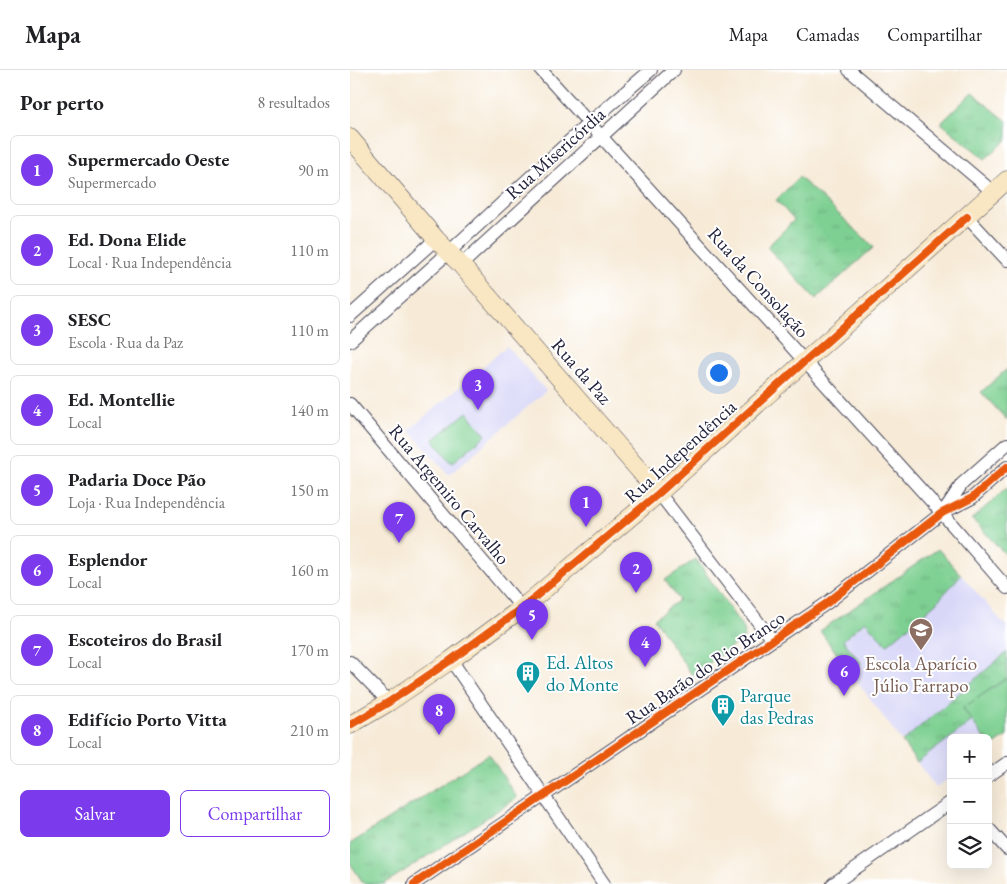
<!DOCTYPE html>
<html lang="pt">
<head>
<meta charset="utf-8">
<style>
	:root { --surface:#fff; --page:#f2f2f2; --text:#202124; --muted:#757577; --line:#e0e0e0; --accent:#7c3aed }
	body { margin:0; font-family:"EB Garamond",serif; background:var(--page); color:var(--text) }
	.controls { position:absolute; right:15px; bottom:15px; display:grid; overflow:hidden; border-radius:8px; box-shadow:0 5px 20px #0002 }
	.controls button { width:45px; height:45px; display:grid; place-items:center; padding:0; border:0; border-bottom:1px solid var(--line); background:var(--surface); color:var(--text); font:25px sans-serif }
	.you { position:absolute; left:368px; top:302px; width:18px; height:18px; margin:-12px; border:4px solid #fff; border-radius:50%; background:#1a73e8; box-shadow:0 0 0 8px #1a73e833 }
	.badge { display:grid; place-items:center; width:32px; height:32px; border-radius:50%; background:var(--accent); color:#fff; font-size:16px; font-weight:700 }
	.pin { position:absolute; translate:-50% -41px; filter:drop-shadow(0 1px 2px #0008) }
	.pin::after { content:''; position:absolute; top:26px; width:18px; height:15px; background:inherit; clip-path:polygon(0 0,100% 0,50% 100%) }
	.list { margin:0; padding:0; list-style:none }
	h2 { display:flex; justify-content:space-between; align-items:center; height:65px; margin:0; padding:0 20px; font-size:21px }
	h2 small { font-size:16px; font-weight:400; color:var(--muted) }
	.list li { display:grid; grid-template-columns:32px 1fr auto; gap:15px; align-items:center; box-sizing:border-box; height:70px; margin:0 10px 10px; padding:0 10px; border:1px solid var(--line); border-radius:8px }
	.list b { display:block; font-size:19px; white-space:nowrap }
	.list p { margin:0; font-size:16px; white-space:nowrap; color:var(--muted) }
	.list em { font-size:16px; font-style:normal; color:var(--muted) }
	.actions { display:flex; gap:10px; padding:15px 20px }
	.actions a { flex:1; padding:11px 0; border:1px solid var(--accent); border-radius:8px; text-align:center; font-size:18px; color:var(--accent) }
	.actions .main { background:var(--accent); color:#fff }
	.icon { flex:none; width:28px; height:28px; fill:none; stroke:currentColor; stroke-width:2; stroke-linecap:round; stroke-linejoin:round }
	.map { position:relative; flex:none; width:657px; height:814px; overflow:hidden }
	header { display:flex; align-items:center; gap:30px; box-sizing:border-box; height:70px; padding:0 25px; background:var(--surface); border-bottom:1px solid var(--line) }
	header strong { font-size:24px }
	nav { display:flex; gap:28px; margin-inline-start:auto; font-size:18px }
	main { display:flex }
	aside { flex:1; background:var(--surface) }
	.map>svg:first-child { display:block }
	.built { fill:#d8d7f8 }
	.grass { fill:url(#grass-tufts); stroke:#507966 }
	.pitch { fill:#7ed092; stroke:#507966 }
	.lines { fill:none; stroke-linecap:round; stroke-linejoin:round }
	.street-casing { stroke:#424053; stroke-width:14 }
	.secondary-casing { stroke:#424053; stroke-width:19 }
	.street { stroke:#fff; stroke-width:12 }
	.secondary { stroke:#f9e7c3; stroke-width:18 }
	.cycleway-casing { stroke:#fff; stroke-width:11 }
	.cycleway { stroke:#e8590c; stroke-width:8 }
	.labels { text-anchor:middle; stroke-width:4; stroke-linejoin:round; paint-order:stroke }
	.street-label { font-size:19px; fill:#22223b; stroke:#fff }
	.culture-label { font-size:19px; fill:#0d838f; stroke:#fff; text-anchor:start }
	.education-label { font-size:19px; fill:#785e54; stroke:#fff }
</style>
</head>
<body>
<header>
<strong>Mapa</strong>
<nav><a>Mapa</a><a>Camadas</a><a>Compartilhar</a></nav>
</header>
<main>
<aside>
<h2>Por perto<small>8 resultados</small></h2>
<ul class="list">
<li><span class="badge">1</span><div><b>Supermercado Oeste</b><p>Supermercado</p></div><em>90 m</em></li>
<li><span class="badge">2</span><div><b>Ed. Dona Elide</b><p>Local · Rua Independência</p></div><em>110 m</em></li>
<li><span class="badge">3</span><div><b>SESC</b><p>Escola · Rua da Paz</p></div><em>110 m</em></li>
<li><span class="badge">4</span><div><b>Ed. Montellie</b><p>Local</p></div><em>140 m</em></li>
<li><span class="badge">5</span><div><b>Padaria Doce Pão</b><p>Loja · Rua Independência</p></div><em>150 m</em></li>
<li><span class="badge">6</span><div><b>Esplendor</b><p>Local</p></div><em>160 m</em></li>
<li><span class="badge">7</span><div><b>Escoteiros do Brasil</b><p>Local</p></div><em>170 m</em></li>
<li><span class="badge">8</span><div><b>Edifício Porto Vitta</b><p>Local</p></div><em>210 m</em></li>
</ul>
<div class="actions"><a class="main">Salvar</a><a>Compartilhar</a></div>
</aside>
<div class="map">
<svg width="657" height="814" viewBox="0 0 657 814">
	<defs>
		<pattern id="grass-tufts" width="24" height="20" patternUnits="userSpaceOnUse" patternTransform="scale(1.25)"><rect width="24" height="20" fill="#7ed092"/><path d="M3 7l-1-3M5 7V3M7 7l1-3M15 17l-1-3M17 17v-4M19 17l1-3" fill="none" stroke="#6db27f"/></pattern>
	</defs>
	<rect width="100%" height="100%" fill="#fff"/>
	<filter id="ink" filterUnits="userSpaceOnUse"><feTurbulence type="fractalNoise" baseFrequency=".02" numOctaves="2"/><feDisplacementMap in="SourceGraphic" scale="10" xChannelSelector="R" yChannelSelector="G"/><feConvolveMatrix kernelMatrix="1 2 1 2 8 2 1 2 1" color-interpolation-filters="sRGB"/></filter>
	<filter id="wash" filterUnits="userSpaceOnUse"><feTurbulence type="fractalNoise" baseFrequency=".0096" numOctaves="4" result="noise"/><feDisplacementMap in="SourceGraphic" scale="20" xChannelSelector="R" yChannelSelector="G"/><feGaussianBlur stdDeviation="1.12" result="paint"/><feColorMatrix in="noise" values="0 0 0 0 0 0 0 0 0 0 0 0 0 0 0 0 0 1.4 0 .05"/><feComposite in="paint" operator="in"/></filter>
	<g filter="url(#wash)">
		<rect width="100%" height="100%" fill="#f7ebd8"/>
		<path class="built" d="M 157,276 L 196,321 L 99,405 L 59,360 Z
			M 588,479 L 657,557 L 657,666 L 638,679 L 638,668 L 601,668 L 601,707 L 586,718 L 470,561 Z"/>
		<path class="grass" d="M 622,23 L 657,51 L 657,70 L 635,89 L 591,53 Z
			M 449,107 L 524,177 L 466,229 L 417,177 L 444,150 L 426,130 Z
			M 657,299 L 657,350 L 631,322 Z
			M 657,418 L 657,486 L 622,449 Z
			M 588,479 L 611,505 L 586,533 L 537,575 L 515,551 L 493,570 L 511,593 L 500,602 L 470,561 Z
			M 346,489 L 395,561 L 394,568 L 342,605 L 304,549 L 329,530 L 315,510 Z
			M 657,582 L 657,608 L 613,638 L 622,651 L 567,693 L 552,672 Z
			M 139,684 L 167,728 L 34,814 L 14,814 L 0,793 L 0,774 Z"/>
		<path class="pitch" d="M 117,342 L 136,365 L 102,393 L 83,370 Z
			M 657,608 L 657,666 L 641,677 L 638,674 L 638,668 L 634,668 L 613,638 Z"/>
	</g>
	<g filter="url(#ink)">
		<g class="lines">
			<defs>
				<path id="street" d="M 191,0 L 592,443 L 657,518
					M 499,0 L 643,122
					M 617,147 L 657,190
					M 111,195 L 324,0
					M 0,246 L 86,169
					M 0,271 L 99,182 L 239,53 L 301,0
					M 0,334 L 172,538
					M 309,423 L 422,570
					M 594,441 L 612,414 L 657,374
					M 101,590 L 254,814
					M 0,592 L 39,632
					M 638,706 L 657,693
					M 638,758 L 657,779
					M 64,814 L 477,533 L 592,443 L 622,428 L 657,397
					M 483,814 L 601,732"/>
				<path id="secondary" d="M 0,68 L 86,169 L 111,195 L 309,423
					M 0,655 L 39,632 L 101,590 L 172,538 L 309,423 L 455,291 L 657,110"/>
			</defs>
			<use href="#street" class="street-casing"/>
			<use href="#secondary" class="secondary-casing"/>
			<use href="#street" class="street"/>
			<use href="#secondary" class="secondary"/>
			<defs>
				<path id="cycleway" d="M 0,655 L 39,632 L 101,590 L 172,538 L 309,423 L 455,291 L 617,147
					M 64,814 L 477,533 L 592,443 L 622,428 L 657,397"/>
			</defs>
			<use href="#cycleway" class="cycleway-casing"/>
			<use href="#cycleway" class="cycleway"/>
		</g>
	</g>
	<defs>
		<symbol id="school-pin" viewBox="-11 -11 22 30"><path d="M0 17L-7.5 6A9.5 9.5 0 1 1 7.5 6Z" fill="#8d6e63" stroke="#fff"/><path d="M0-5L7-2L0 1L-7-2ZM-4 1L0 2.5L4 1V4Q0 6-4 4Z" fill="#fff"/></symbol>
		<symbol id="building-pin" viewBox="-11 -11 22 30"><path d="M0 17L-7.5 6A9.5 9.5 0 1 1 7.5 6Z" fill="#0f9aa8" stroke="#fff"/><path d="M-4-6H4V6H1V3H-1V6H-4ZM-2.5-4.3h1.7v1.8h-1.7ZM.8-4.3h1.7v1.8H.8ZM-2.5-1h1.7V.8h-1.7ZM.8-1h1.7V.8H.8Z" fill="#fff"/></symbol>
	</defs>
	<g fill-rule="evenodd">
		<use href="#school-pin" x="557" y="546" width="28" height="38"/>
		<use href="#building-pin" x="164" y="589" width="28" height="38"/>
		<use href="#building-pin" x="359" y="622" width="28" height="38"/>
	</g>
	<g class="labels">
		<g class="street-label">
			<text transform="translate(205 83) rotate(-42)" y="7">Rua Misericórdia</text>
			<text transform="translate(409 212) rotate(48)" y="7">Rua da Consolação</text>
			<text transform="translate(232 301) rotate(49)" y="7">Rua da Paz</text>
			<text transform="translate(330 381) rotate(-42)" y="7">Rua Independência</text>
			<text transform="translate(100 424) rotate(50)" y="7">Rua Argemiro Carvalho</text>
			<text transform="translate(355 597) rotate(-34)" y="7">Rua Barão do Rio Branco</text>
		</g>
		<g class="culture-label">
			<text x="196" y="599">Ed. Altos<tspan x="196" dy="22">do Monte</tspan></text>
			<text x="390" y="632">Parque<tspan x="390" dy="22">das Pedras</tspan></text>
		</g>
		<g class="education-label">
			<text x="571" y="600">Escola Aparício<tspan x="571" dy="22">Júlio Farrapo</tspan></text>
		</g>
	</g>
</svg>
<div class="controls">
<button>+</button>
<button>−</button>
<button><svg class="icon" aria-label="layers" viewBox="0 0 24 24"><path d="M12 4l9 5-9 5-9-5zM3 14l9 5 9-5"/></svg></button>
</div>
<div class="you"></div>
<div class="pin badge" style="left:236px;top:457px">1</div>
<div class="pin badge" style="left:286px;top:523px">2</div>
<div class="pin badge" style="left:128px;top:340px">3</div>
<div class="pin badge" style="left:295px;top:597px">4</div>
<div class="pin badge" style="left:182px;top:570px">5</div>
<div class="pin badge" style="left:494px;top:626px">6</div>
<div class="pin badge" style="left:49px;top:473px">7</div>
<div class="pin badge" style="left:89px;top:665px">8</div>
</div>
</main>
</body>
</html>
